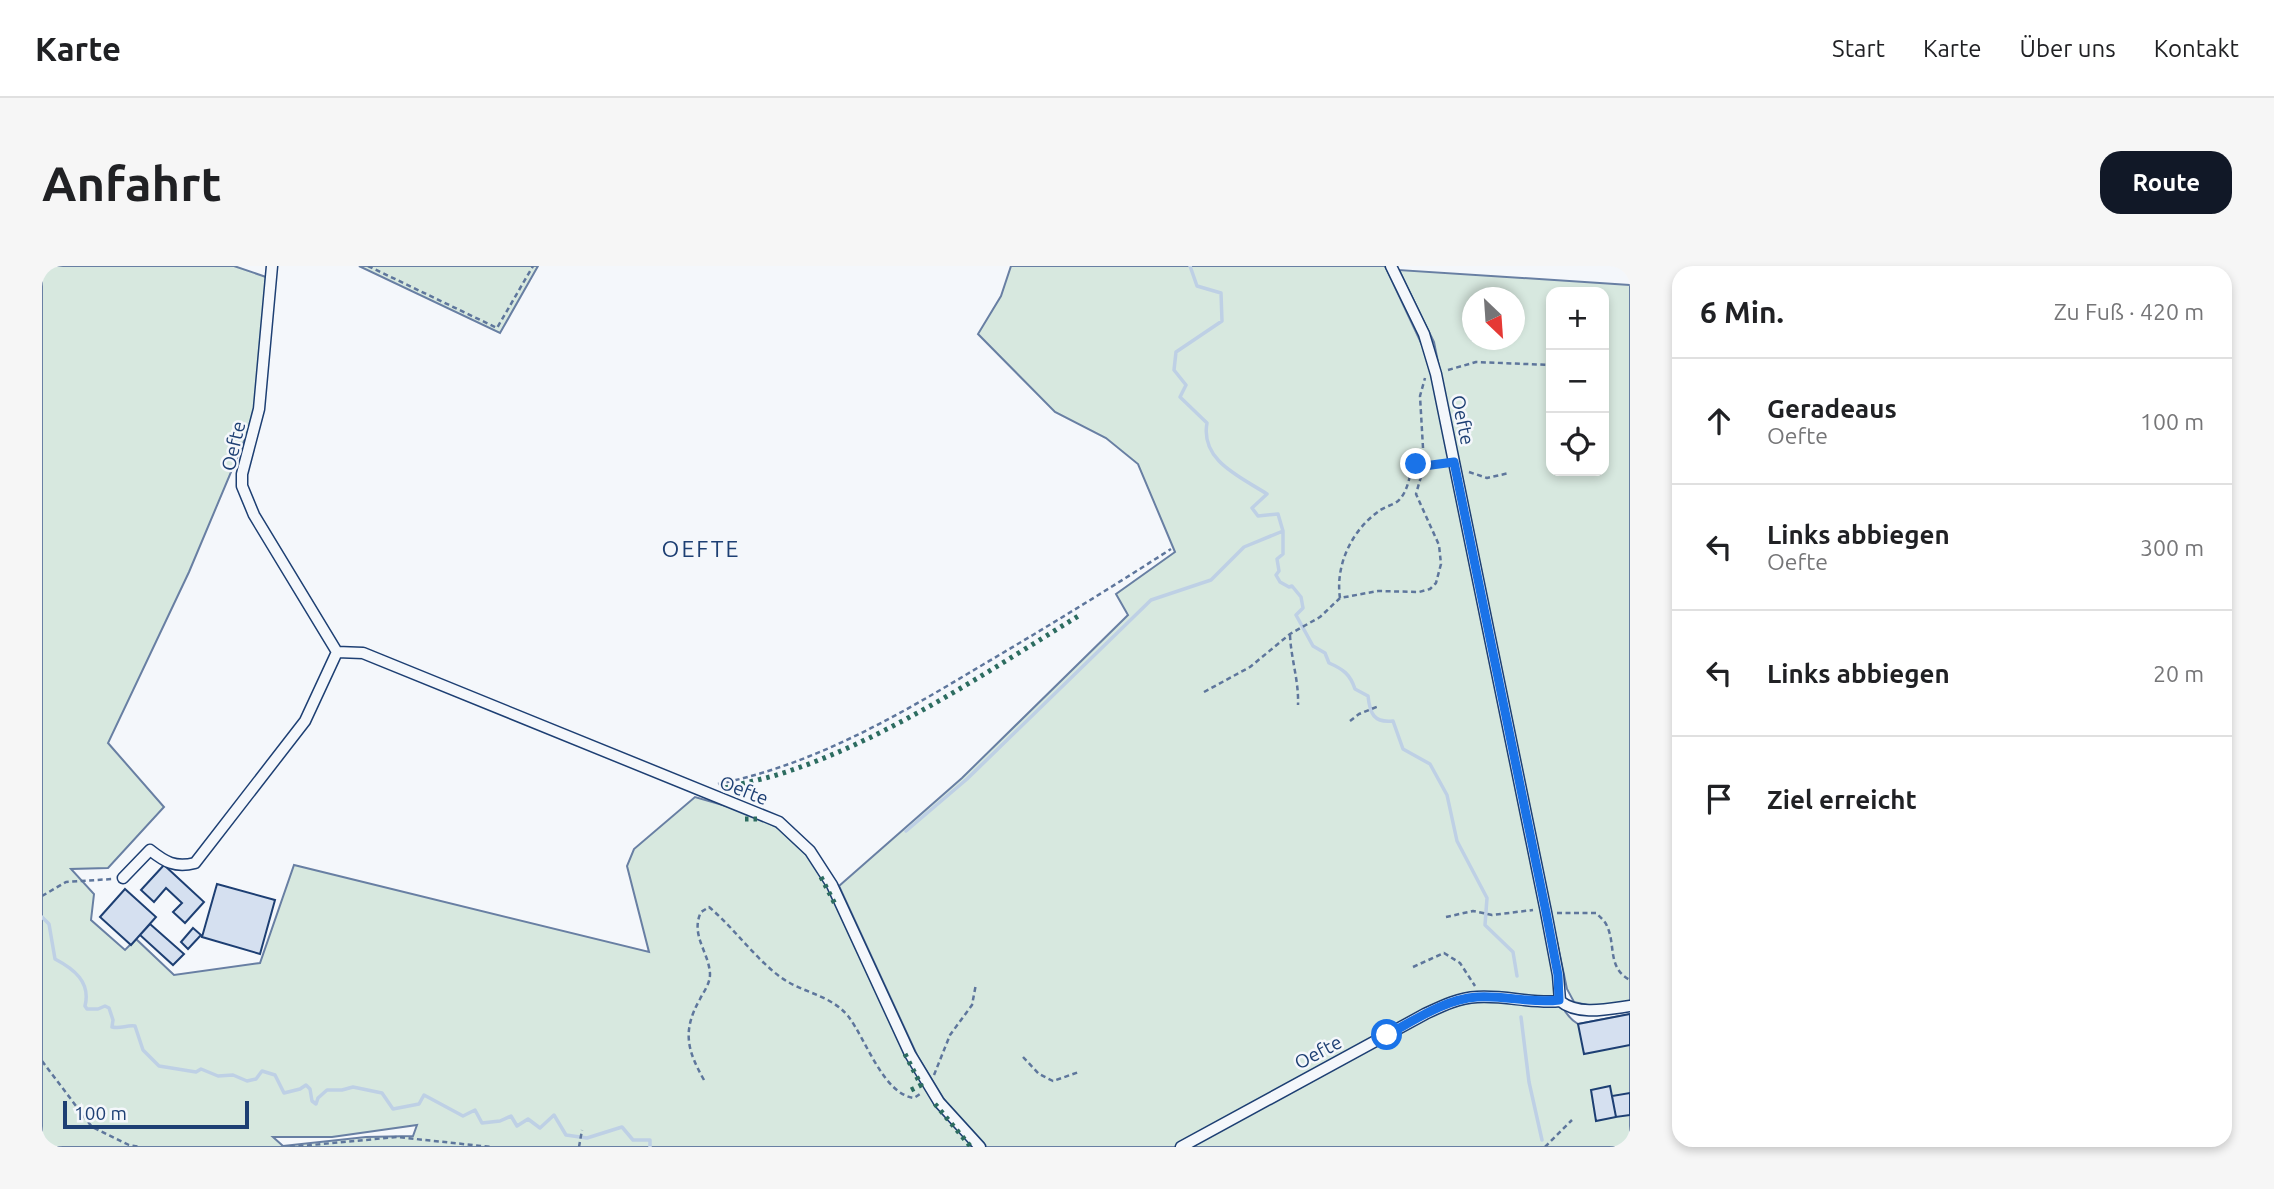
<!DOCTYPE html>
<html lang="de">
<head>
<meta charset="utf-8">
<style>
	:root { --surface:#fff; --page:#f6f6f6; --text:#202124; --muted:#757577; --line:#e0e0e0; --accent:#111827 }
	body { margin:0; font-family:Ubuntu,sans-serif; background:var(--page); color:var(--text) }
	.controls { position:absolute; right:21px; top:21px; display:grid; overflow:hidden; border-radius:14px; box-shadow:0 4px 10px #0003 }
	.controls button { width:63px; height:63px; display:grid; place-items:center; padding:0; border:0; border-bottom:2px solid var(--line); background:var(--surface); color:var(--text); font:35px sans-serif }
	.compass { position:absolute; left:1420px; top:21px; width:63px; height:63px; border-radius:50%; background:var(--surface); box-shadow:0 4px 10px #0003; rotate:155deg }
	.scale { position:absolute; left:21px; bottom:18px; width:186px; box-sizing:border-box; padding-left:7px; border:4px solid #1d3f73; border-top:0; font-size:19px; line-height:24px; white-space:nowrap; color:#1d3f73; -webkit-text-stroke:5px #f4f7fb; paint-order:stroke }
	.stop { position:absolute; width:21px; height:21px; margin:-16px; border:5px solid #1a73e8; border-radius:50%; background:#fff }
	.stop.end { background:#1a73e8; border-color:#fff; box-shadow:0 2px 7px #0008 }
	.list { margin:0; padding:0; list-style:none }
	h2 { display:flex; justify-content:space-between; align-items:center; height:91px; margin:0; padding:0 28px; font-size:30px }
	h2 small { font-size:23px; font-weight:400; color:var(--muted) }
	.list li { display:grid; grid-template-columns:46px 1fr auto; gap:21px; align-items:center; box-sizing:border-box; height:126px; padding:0 28px; border-top:2px solid var(--line) }
	.list b { display:block; font-size:26px; white-space:nowrap }
	.list p { margin:0; font-size:23px; white-space:nowrap; color:var(--muted) }
	.list em { font-size:23px; font-style:normal; color:var(--muted) }
	.icon { flex:none; width:38px; height:38px; fill:none; stroke:currentColor; stroke-width:2; stroke-linecap:round; stroke-linejoin:round }
	.map { position:relative; flex:none; width:1588px; height:881px; overflow:hidden; border-radius:21px }
	header { display:flex; align-items:center; gap:42px; box-sizing:border-box; height:98px; padding:0 35px; background:var(--surface); border-bottom:2px solid var(--line) }
	header strong { font-size:33px }
	nav { display:flex; gap:38px; margin-inline-start:auto; font-size:24px }
	.intro { display:flex; align-items:center; justify-content:space-between; box-sizing:border-box; height:168px; padding:0 42px }
	h1 { margin:0; font-size:49px }
	.button { padding:18px 32px; border-radius:21px; background:var(--accent); color:#fff; font-size:24px; font-weight:700 }
	main { display:flex; gap:42px; padding:0 42px }
	aside { flex:1; background:var(--surface); border-radius:21px; box-shadow:0 4px 10px #0003 }
	.map>svg:first-child { display:block }
	.green { fill:#d7e8df; stroke:#687fa3; stroke-width:2; fill-rule:evenodd }
	.lines { fill:none; stroke-linecap:round; stroke-linejoin:round }
	.stream { stroke:#bed0e5; stroke-width:3.5 }
	.building { fill:#d5e0f0; stroke:#1d3f73; stroke-width:2 }
	.minor-casing { stroke:#1d3f73; stroke-width:13 }
	.path { stroke:#5e769c; stroke-width:2.5; stroke-dasharray:5 3.5; stroke-linecap:butt }
	.minor { stroke:#f4f7fb; stroke-width:10 }
	.hedge { stroke:#2c6c60; stroke-width:5; stroke-dasharray:3.5 5; stroke-linecap:butt }
	.route { stroke:#1a73e8; stroke-width:9 }
	.labels { text-anchor:middle; stroke-width:5; stroke-linejoin:round; paint-order:stroke }
	.street-label { font-size:19px; fill:#1d3f73; stroke:#f4f7fb }
	.quarter-label { font-size:23px; letter-spacing:2px; fill:#1d3f73; stroke:#f4f7fb }
</style>
</head>
<body>
<header>
<strong>Karte</strong>
<nav><a>Start</a><a>Karte</a><a>Über uns</a><a>Kontakt</a></nav>
</header>
<div class="intro"><h1>Anfahrt</h1><a class="button">Route</a></div>
<main>
<div class="map">
<svg width="1588" height="881" viewBox="0 0 1588 881">
	<rect width="100%" height="100%" fill="#f4f7fb"/>
	<path class="green" d="M 0,0 L 192,0 L 224,11 L 213,149 L 147,306 L 66,477 L 122,541 L 66,602 L 29,603 L 52,628 L 49,654 L 83,684 L 94,673 L 132,709 L 218,697 L 252,599 L 607,686 L 585,600 L 592,583 L 653,531 L 705,546 L 746,567 L 779,606 L 895,838 L 931,881 L 0,881 ZM 375,859 L 371,870 L 324,871 L 241,880 L 231,871 L 290,871 Z
		M 317,0 L 496,0 L 458,67 Z
		M 969,0 L 1343,0 L 1381,81 L 1410,165 L 1392,76 L 1357,4 L 1588,19 L 1588,735 L 1554,741 L 1532,736 L 1525,723 L 1514,671 C 1513,700 1508,741 1536,758 L 1588,748 L 1588,881 L 943,881 L 903,835 L 875,789 L 797,620 L 920,512 L 1086,349 L 1074,328 L 1133,286 L 1096,198 L 1064,172 L 1013,146 L 936,68 L 959,30 ZM 1509,26 L 1562,26 L 1562,205 L 1509,205 ZM 1430,32 L 1472,32 L 1472,74 L 1430,74 Z"/>
	<g class="lines">
		<path class="stream" d="M 1148,0 L 1155,20 L 1179,27 L 1180,55 L 1134,86 L 1132,104 L 1144,119 L 1138,131 L 1165,157 C 1158,195 1199,211 1225,228 L 1210,242 L 1216,250 L 1236,248 L 1241,265 L 1241,288 L 1235,293 L 1237,305 L 1234,309 L 1238,316 L 1247,321 L 1250,320 L 1259,331 L 1261,342 L 1254,349 L 1271,380 L 1283,387 L 1287,397 C 1301,403 1308,408 1313,423 L 1326,430 C 1328,448 1332,457 1351,455 L 1361,483 L 1388,498 L 1405,529 L 1415,575 L 1445,632 L 1443,659 L 1471,686 L 1475,710
			M 864,565 L 925,513 L 1109,334 L 1169,314 L 1202,281 L 1241,265
			M 0,651 L 7,658 L 13,693 C 32,703 49,716 43,740 L 45,743 L 56,743 L 63,740 L 67,742 L 71,754 L 70,761 C 79,763 84,759 93,760 L 101,784 L 117,800 L 154,806 L 159,803 L 176,810 L 191,809 L 205,815 L 214,813 L 220,805 L 233,809 L 242,827 L 258,823 L 264,819 L 268,823 L 270,835 L 274,838 L 276,832 L 285,824 L 300,824 L 311,821 L 340,827 L 351,843 L 377,838 L 382,829 L 421,850 L 433,844 L 440,857 L 458,855 L 469,850 L 475,860 L 486,853 L 498,862 L 512,849 L 524,869 L 545,872 L 580,861 L 591,874 L 608,874 L 608,881
			M 1479,751 L 1487,816 L 1500,874"/>
	</g>
	<path class="building" d="M 122,599 L 162,636 L 143,657 L 131,646 L 140,637 L 124,622 L 112,636 L 99,624 Z
		M 175,618 L 233,634 L 218,688 L 160,671 Z
		M 83,623 L 114,651 L 89,679 L 58,651 Z
		M 108,658 L 142,688 L 131,699 L 98,669 Z
		M 151,662 L 159,669 L 146,683 L 139,676 Z
		M 1588,748 L 1588,779 L 1542,788 L 1536,758 Z
		M 1568,820 L 1574,851 L 1554,855 L 1549,824 Z
		M 1588,827 L 1588,849 L 1574,851 L 1570,830 Z"/>
	<g class="lines">
		<defs>
			<path id="minor" d="M 230,0 L 217,143 L 200,208 L 200,220 L 212,249 L 295,386
				M 1349,0 L 1382,68 L 1394,108 L 1504,646 L 1516,709 L 1518,735 C 1536,750 1566,743 1588,740
				M 295,386 L 321,387 L 737,556 L 768,585 L 790,619 L 868,788 L 897,836 L 938,881
				M 81,612 L 108,584 C 123,596 133,602 153,597 L 263,455 L 295,386
				M 1139,881 L 1383,748 C 1400,740 1416,732 1435,731 C 1463,729 1490,738 1518,735"/>
		</defs>
		<use href="#minor" class="minor-casing"/>
		<path class="path" d="M 326,0 L 455,62 L 491,0
			M 1406,104 L 1434,96 L 1509,99
			M 1382,199 L 1378,130 L 1383,112
			M 1427,206 L 1445,212 L 1467,207
			M 1298,332 C 1293,299 1310,264 1337,245 C 1342,241 1351,239 1356,235 C 1366,226 1367,211 1371,199 L 1381,197
			M 1248,369 C 1249,393 1257,415 1256,439
			M 1162,426 L 1208,401 L 1248,368 L 1278,351 L 1298,332 L 1336,325 L 1377,326 L 1388,323 L 1394,317 L 1399,298 L 1397,279 L 1374,228 L 1382,200 L 1402,197
			M 1308,455 L 1317,448 L 1337,440
			M 676,518 C 774,498 857,449 942,398 C 1005,361 1067,323 1129,283
			M 0,630 L 24,616 L 70,613
			M 1515,647 L 1554,647 C 1558,651 1563,655 1565,660 C 1574,679 1565,702 1588,714
			M 1404,651 L 1431,645 L 1450,649 L 1491,644
			M 1371,701 L 1402,687 L 1418,697 L 1433,720
			M 981,791 L 997,808 L 1011,815 L 1037,806
			M 0,795 L 50,861 L 87,879 L 98,881
			M 892,809 L 908,769 L 930,739 L 934,718
			M 662,814 C 645,784 640,765 658,733 C 662,725 668,718 668,708 C 667,686 648,669 659,646 L 667,641 C 692,662 711,690 737,710 C 759,727 788,728 806,750 C 824,773 841,828 872,832 L 878,828
			M 248,881 L 355,871 L 449,881
			M 537,881 L 540,864
			M 1503,881 L 1530,854"/>
		<use href="#minor" class="minor"/>
		<path class="hedge" d="M 683,522 C 705,516 728,512 750,504 C 850,470 948,404 1038,349
			M 703,553 L 718,553
			M 779,611 L 794,640
			M 863,788 L 879,819 L 869,824
			M 893,838 L 929,881"/>
	</g>
	<g class="lines">
		<path class="route" d="M 1345,769 C 1373,754 1403,733 1435,731 C 1463,729 1490,738 1517,734 L 1516,709 L 1504,646 L 1412,196 L 1382,200 L 1382,196 L 1374,198"/>
	</g>
	<g class="labels">
		<g class="street-label">
			<text transform="translate(1421 154) rotate(78)" y="7">Oefte</text>
			<text transform="translate(191 180) rotate(-77)" y="7">Oefte</text>
			<text transform="translate(702 524) rotate(21)" y="7">Oefte</text>
			<text transform="translate(1276 786) rotate(-28)" y="7">Oefte</text>
		</g>
		<g class="quarter-label">
			<text x="659" y="291">OEFTE</text>
		</g>
	</g>
</svg>
<div class="controls">
<button>+</button>
<button>−</button>
<button><svg class="icon" aria-label="locate" viewBox="0 0 24 24"><circle cx="12" cy="12" r="6"/><path d="M12 2v4M12 18v4M2 12h4M18 12h4"/></svg></button>
</div>
<svg class="compass" viewBox="-18 -18 36 36"><path d="M0-13l5 13h-10z" fill="#e53935"/><path d="M0 13l5-13h-10z" fill="#757577"/></svg>
<div class="scale">100 m</div>
<div class="stop" style="left:1345px;top:769px"></div>
<div class="stop end" style="left:1374px;top:198px"></div>
</div>
<aside>
<h2>6 Min.<small>Zu Fuß · 420 m</small></h2>
<ul class="list">
<li><svg class="icon" aria-label="ahead" viewBox="0 0 24 24"><path d="M12 20V5M6 11l6-6 6 6"/></svg><div><b>Geradeaus</b><p>Oefte</p></div><em>100 m</em></li>
<li><svg class="icon" aria-label="left" viewBox="0 0 24 24"><path d="M17 20v-9H6M10 6l-5 5 5 5"/></svg><div><b>Links abbiegen</b><p>Oefte</p></div><em>300 m</em></li>
<li><svg class="icon" aria-label="left" viewBox="0 0 24 24"><path d="M17 20v-9H6M10 6l-5 5 5 5"/></svg><div><b>Links abbiegen</b></div><em>20 m</em></li>
<li><svg class="icon" aria-label="arrive" viewBox="0 0 24 24"><path d="M6 21V4h12l-3 4 3 4H6"/></svg><div><b>Ziel erreicht</b></div></li>
</ul>
</aside>
</main>
</body>
</html>
